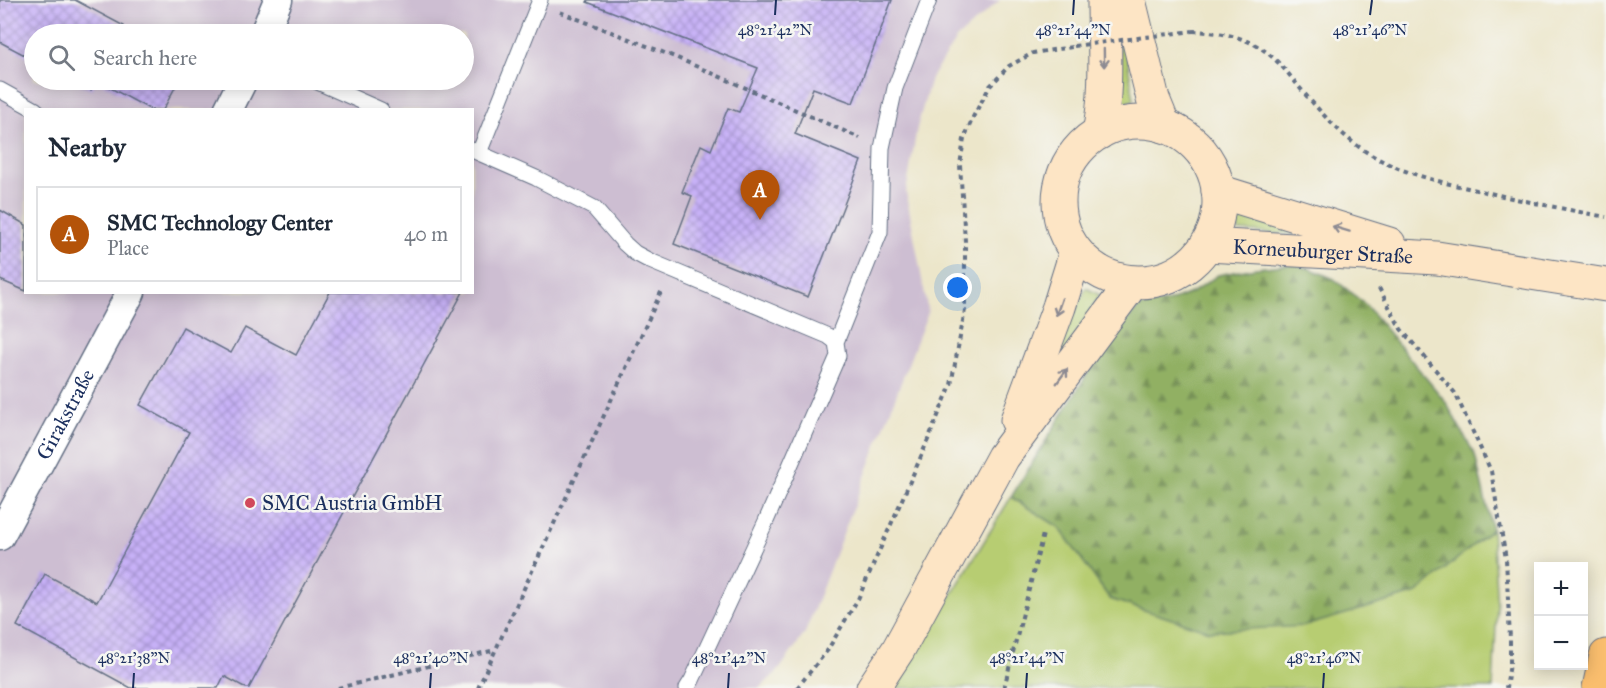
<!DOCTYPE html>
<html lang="en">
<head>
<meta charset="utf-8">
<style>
	:root { --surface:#fff; --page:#f6f6f7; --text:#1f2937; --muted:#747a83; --line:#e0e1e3; --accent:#b45309 }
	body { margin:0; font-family:"IM FELL Great Primer",serif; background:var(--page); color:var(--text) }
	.controls { position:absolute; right:18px; bottom:18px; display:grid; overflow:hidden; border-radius:0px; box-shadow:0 3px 15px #0003 }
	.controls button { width:54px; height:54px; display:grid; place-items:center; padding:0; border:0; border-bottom:2px solid var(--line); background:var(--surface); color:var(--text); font:30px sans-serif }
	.you { position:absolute; left:958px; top:288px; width:21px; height:21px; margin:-15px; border:4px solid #fff; border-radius:50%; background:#1a73e8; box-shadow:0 0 0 9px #1a73e833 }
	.badge { display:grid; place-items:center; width:39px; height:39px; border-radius:50%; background:var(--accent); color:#fff; font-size:20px; font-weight:700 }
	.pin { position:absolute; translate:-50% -50px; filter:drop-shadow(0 2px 3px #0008) }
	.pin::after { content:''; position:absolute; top:32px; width:21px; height:18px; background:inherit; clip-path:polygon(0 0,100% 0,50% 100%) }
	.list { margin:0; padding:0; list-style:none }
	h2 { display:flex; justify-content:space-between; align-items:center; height:78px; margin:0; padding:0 24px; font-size:26px }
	h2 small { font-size:20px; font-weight:400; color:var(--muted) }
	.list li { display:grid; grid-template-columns:39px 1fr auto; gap:18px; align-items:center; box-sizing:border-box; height:96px; margin:0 12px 12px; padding:0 12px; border:2px solid var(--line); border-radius:0px }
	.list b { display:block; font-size:22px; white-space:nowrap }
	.list p { margin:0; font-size:20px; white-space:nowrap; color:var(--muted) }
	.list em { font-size:20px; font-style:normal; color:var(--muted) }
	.icon { flex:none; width:33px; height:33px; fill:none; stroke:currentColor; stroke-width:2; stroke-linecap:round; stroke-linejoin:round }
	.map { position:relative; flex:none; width:1606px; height:688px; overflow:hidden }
	.search { position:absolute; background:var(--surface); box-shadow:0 3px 15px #0003; left:24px; top:24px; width:450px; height:66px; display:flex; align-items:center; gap:15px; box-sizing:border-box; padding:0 21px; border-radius:33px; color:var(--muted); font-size:22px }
	.panel { position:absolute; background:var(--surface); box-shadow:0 3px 15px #0003; left:24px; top:108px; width:450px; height:186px; border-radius:0px }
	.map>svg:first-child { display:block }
	.industrial { fill:#cdbed2; fill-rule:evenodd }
	.grass { fill:#b7cd72; stroke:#697e68; stroke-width:1.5 }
	.forest { fill:url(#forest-firs); stroke:#567061; stroke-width:1.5 }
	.building { fill:url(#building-cross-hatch) }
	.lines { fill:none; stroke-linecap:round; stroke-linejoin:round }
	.lane-casing { stroke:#646f84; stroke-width:17 }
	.street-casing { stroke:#646f84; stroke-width:31 }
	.secondary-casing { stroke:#646f84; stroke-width:35 }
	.highway-casing { stroke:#646f84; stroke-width:35 }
	.path { stroke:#646f84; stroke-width:4; stroke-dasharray:4.5 4.5; stroke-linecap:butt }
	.lane { stroke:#fff; stroke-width:15 }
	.street { stroke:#fff; stroke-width:28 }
	.secondary { stroke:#fde5c5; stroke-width:33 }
	.highway { stroke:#fabe6e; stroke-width:33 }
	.path-bridge { stroke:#646f84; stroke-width:4; stroke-dasharray:4.5 4.5; stroke-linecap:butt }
	.oneway { stroke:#8c8a92 }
	.ticks { fill:none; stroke:#1b2f5e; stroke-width:2 }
	.poi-dot { fill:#d1495b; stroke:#f6f6f2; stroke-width:2 }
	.labels { text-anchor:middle; stroke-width:5; stroke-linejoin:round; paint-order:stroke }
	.street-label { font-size:21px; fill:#1b2f5e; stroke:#f6f6f2 }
	.poi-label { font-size:21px; fill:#1b2f5e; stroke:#f6f6f2; text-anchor:start }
	.ticks-label { font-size:15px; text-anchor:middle; fill:#1b2f5e; stroke:#f6f6f2; stroke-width:5; stroke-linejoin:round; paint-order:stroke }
</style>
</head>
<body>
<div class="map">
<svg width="1606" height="688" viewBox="0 0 1606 688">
	<defs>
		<pattern id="forest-firs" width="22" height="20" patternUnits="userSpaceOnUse" patternTransform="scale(1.5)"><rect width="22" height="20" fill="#91b064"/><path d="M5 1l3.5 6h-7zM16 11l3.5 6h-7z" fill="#769056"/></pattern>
		<pattern id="building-cross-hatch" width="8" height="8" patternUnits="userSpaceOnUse" patternTransform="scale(1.5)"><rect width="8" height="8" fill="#c7b1f7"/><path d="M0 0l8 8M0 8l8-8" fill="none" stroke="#a190cb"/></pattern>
	</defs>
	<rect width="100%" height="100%" fill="#f6f6f2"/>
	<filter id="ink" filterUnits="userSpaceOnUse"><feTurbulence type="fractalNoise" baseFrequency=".0167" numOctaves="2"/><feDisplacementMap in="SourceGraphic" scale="12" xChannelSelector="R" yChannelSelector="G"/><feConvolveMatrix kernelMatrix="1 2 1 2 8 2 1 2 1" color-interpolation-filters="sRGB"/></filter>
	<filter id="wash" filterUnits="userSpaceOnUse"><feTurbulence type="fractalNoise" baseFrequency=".008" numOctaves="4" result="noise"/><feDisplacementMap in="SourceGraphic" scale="24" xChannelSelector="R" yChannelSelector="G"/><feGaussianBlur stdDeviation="1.35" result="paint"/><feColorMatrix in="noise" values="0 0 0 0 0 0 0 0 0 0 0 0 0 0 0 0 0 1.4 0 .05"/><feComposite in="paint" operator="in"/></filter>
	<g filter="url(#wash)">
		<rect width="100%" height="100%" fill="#ece6ca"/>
		<path class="industrial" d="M 0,0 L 1000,0 L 956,39 L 931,78 L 917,128 L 906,192 L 928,312 L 805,633 L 779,670 L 760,688 L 0,688 ZM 34,34 L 464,34 L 464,80 L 34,80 ZM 26,110 L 472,110 L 472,292 L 26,292 Z"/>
		<path class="grass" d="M 1120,16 L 1134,100 L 1122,104 L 1119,100 Z
			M 1242,214 L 1332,237 L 1239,231 C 1236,225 1237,219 1242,214 Z
			M 1086,288 L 1100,295 L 1052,374 L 1048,366 Z
			M 1011,497 L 1059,527 L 1110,599 L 1417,593 L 1492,529 L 1497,606 L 1493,688 L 895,688 Z"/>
		<path class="forest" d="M 1293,264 L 1311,269 L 1334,279 L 1365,304 L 1445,401 L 1475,455 L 1492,529 L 1417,593 L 1305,626 L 1209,631 L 1110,599 L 1059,527 L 1011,497 L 1107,342 L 1139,307 L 1171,301 L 1193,292 L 1218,275 L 1256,268 Z"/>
		<g id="blocks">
			<path class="building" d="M 0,0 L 75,0 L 124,26 L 120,34 L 34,34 L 34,60 L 0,42 Z
				M 588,0 L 892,0 L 853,103 L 813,88 L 795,134 L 861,161 L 808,297 L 674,244 L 692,196 L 682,192 L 701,145 L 711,150 L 728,108 L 739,112 L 758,68 L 587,2 Z
				M 72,80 L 179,80 L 163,110 L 151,110 L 96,80 L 91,90 Z
				M 0,210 L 26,225 L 26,291 L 0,280 Z
				M 330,292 L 463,292 L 249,688 L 246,688 L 224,676 L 218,688 L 131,688 L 17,626 L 45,574 L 97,602 L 189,432 L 140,405 L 183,327 L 231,353 L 245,328 L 296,355 Z"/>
		</g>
	</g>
	<g filter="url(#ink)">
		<use href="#blocks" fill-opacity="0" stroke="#646f84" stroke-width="1.5"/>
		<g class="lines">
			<defs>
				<path id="lane" d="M 313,80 L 381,110
					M 0,90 L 36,110
					M 472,150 L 536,178 L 594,208 L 625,244 L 635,253 L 650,261 L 828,336 L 836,342 L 838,356 L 766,521 L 692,680 L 687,688
					M 479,153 L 540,0
					M 836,342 L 880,232 L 882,148 L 895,88 L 929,0"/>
				<g id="street">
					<path d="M 264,34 L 278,0"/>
					<path d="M 228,110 L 243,80"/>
					<path id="s1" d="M 0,536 L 131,292"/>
				</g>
				<g id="secondary">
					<path d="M 1129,0 L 1153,99 L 1164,126"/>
					<circle cx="1139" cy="202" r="80"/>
					<path d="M 1099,133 C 1108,90 1104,44 1104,0"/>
					<path d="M 1218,191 L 1389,244"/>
					<path id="s2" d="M 1207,245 L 1437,258 L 1606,285"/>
					<path d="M 1017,420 L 1059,307 L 1076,252"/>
					<path d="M 873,688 L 898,650 L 1003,457 L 1133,282"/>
				</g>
				<path id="highway" d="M 1599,688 L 1606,656"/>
			</defs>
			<use href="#lane" class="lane-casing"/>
			<use href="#street" class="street-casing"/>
			<use href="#secondary" class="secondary-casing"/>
			<use href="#highway" class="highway-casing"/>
			<path class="path" d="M 560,12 L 675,57 L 860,138
				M 1193,31 C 1209,32 1226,33 1242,39 C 1276,51 1289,77 1312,102 C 1327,119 1343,136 1362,149 C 1397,173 1440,182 1481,191 C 1523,201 1564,209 1606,217
				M 1379,288 L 1401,329 L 1455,393 L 1491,471 L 1506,559 L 1510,639 L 1510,664 L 1506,688
				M 338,688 L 495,650
				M 478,688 L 662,290
				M 797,688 L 827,651 L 858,599 L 919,461 L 951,385 L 965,310 L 965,241 L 960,165 L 964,139 L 973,117 L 990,86 L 1009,66 L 1033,53 L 1072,47
				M 1004,688 L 1043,534"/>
			<use href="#lane" class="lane"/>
			<use href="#street" class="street"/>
			<use href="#secondary" class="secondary"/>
			<use href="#highway" class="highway"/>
			<path class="path-bridge" d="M 1074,46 L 1193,31"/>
		</g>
		<defs><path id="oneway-shaft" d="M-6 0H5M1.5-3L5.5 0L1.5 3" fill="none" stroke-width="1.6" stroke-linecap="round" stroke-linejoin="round" transform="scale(1.5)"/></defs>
		<g class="oneway">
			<use href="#oneway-shaft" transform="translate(1104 58) rotate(89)"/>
			<use href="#oneway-shaft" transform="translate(1341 229) rotate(-163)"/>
			<use href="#oneway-shaft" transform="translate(1059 307) rotate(109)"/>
			<use href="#oneway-shaft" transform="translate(1062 376) rotate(-54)"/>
		</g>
	</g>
	<path class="ticks" d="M 775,15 L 776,0M 1073,15 L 1074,0M 1370,15 L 1372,0M 133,688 L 134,673M 430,688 L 431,673M 728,688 L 729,673M 1026,688 L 1027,673M 1323,688 L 1324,673"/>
	<circle class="poi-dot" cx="250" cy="503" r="6"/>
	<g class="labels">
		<g class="street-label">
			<text dy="7" stroke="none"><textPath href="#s2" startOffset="116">Korneuburger Straße</textPath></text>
			<text dy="7" stroke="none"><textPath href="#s1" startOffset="138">Girakstraße</textPath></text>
		</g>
		<g class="poi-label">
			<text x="262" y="510">SMC Austria GmbH</text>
		</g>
	</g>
	<g class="ticks-label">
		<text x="775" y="35">48°21'42"N</text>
		<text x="1073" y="35">48°21'44"N</text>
		<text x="1370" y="35">48°21'46"N</text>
		<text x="134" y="663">48°21'38"N</text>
		<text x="431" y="663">48°21'40"N</text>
		<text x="729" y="663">48°21'42"N</text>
		<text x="1027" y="663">48°21'44"N</text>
		<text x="1324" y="663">48°21'46"N</text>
	</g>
</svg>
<div class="controls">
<button>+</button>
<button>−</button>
</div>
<div class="you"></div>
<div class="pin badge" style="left:760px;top:220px">A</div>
<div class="search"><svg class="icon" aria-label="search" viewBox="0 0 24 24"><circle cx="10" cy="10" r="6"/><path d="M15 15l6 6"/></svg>Search here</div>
<section class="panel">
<h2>Nearby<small></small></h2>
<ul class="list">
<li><span class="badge">A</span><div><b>SMC Technology Center</b><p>Place</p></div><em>40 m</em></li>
</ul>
</section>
</div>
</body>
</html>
